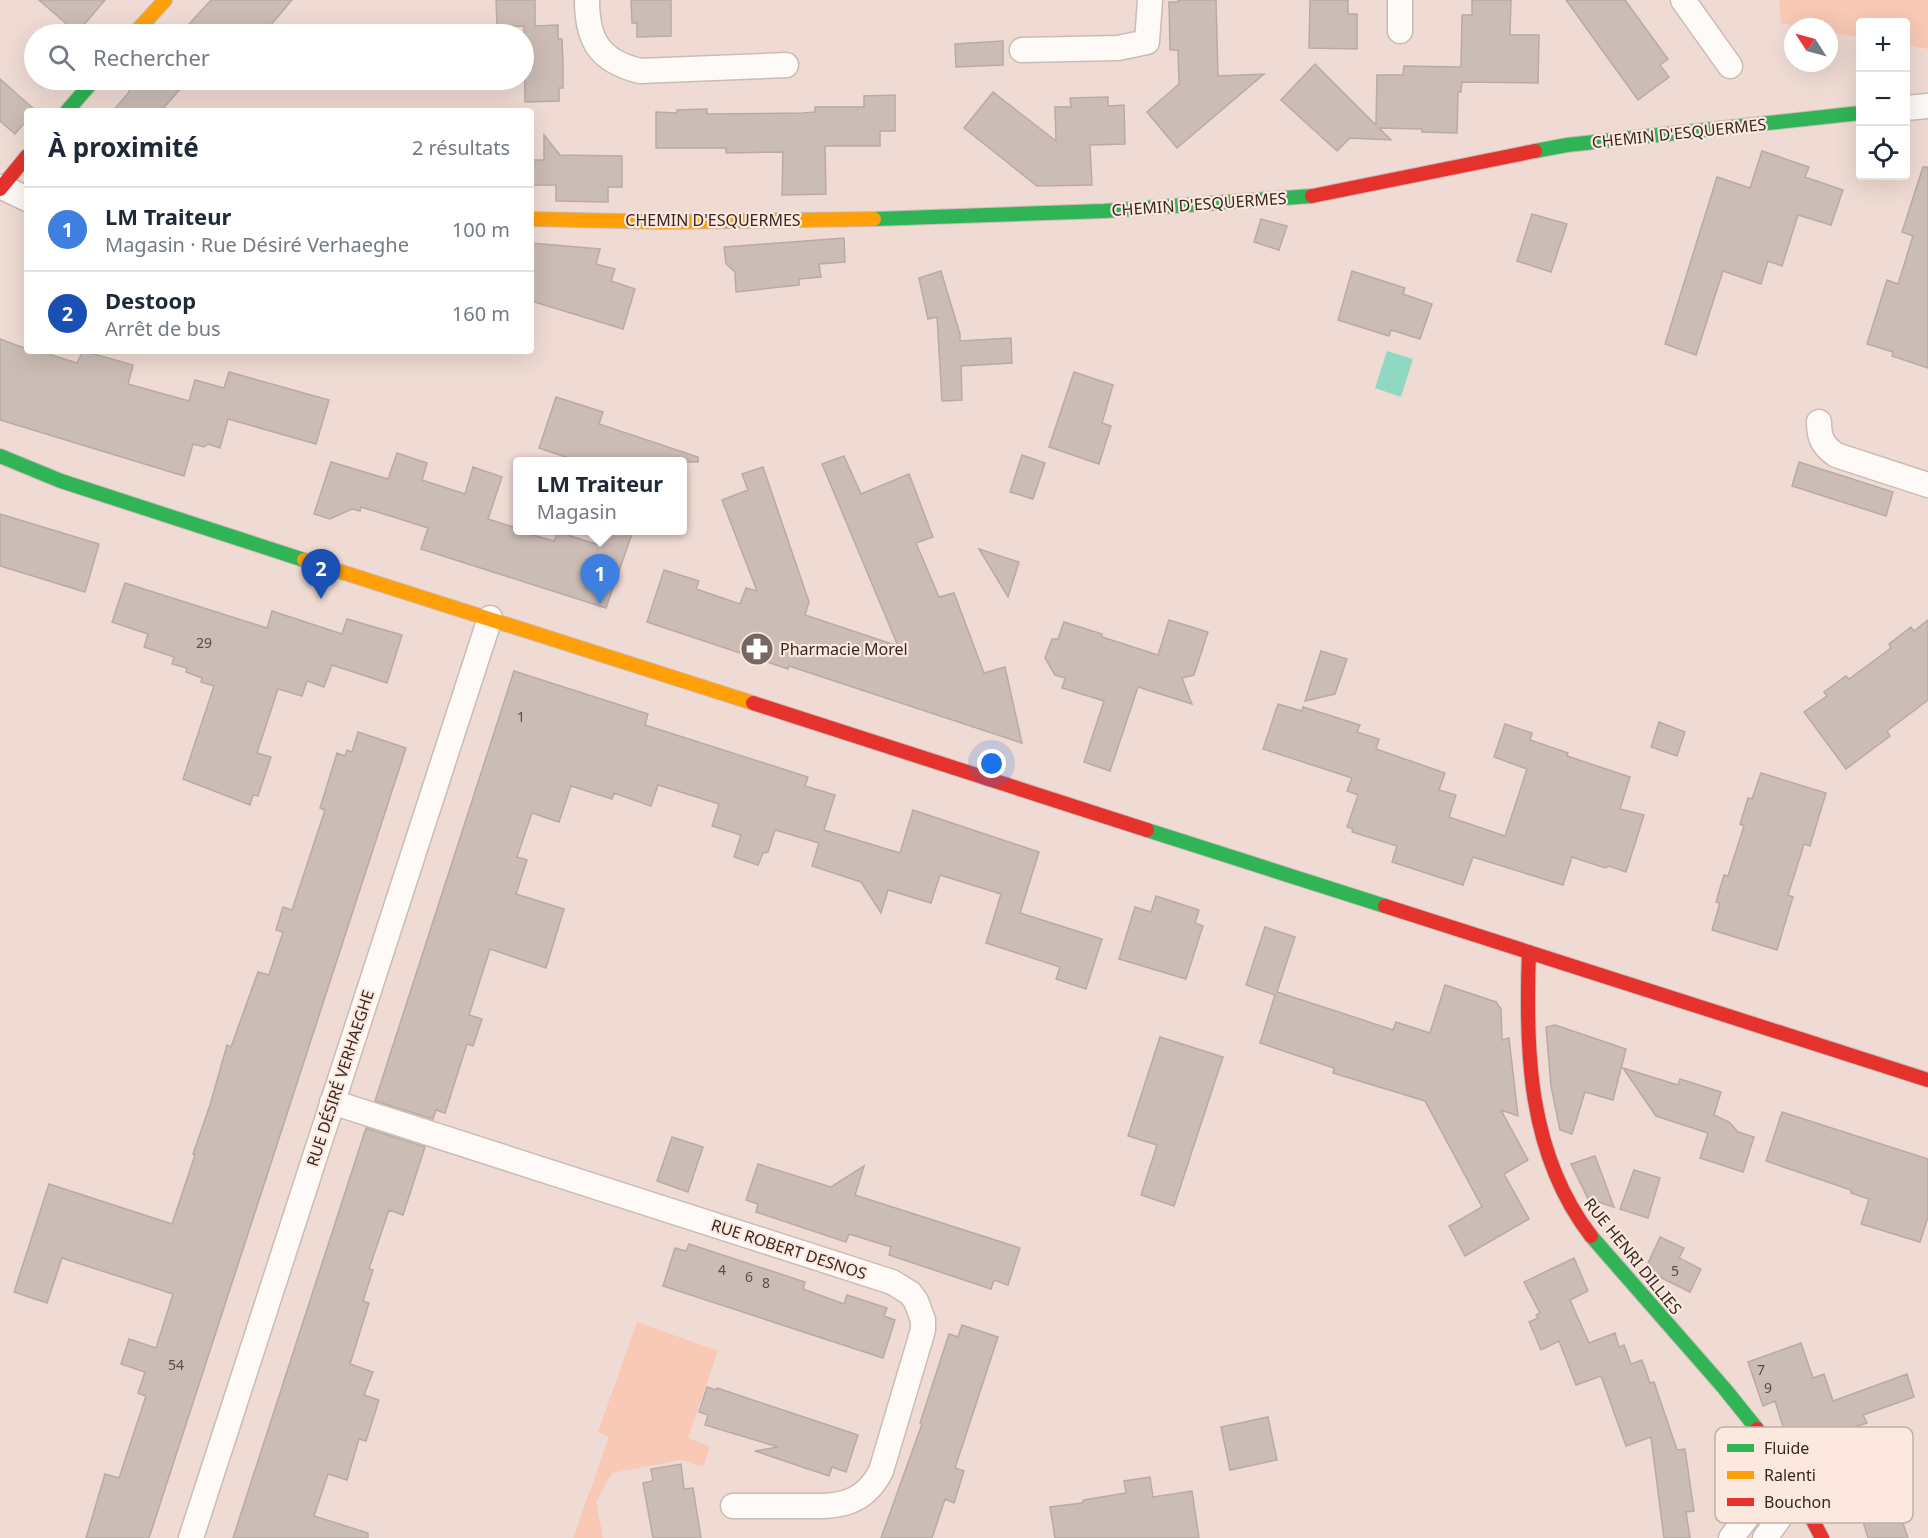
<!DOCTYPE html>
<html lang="fr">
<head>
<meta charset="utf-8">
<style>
	:root { --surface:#fff; --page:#f2f2f3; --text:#1f2937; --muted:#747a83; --line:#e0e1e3; --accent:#766761 }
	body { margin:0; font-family:"Noto Sans",sans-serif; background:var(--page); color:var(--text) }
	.controls { position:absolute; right:18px; top:18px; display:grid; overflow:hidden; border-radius:6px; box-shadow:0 6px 24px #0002 }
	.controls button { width:54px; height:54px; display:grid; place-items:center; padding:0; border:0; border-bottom:2px solid var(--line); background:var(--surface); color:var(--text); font:30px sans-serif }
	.compass { position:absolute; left:1784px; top:18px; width:54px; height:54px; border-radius:50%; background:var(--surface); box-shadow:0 6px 24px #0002; rotate:306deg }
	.you { position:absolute; left:992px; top:764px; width:21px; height:21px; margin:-15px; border:4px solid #fff; border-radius:50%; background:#1a73e8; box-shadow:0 0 0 9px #1a73e833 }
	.badge { display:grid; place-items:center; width:39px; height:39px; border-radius:50%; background:var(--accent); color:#fff; font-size:20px; font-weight:700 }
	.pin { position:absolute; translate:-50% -50px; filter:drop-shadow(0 2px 3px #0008) }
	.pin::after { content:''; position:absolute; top:32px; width:21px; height:18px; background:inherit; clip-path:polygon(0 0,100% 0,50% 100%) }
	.popup { position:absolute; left:513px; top:457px; width:174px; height:78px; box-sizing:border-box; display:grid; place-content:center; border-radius:6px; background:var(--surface); filter:drop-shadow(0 2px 4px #0005); font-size:20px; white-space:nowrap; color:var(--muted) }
	.popup b { font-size:22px; color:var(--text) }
	.popup::after { content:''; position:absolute; left:50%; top:100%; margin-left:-12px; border:12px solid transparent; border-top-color:var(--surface) }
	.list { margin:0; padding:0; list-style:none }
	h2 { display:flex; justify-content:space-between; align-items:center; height:78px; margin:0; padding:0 24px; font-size:26px }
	h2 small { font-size:20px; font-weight:400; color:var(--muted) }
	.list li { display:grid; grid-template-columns:39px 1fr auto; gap:18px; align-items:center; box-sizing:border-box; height:84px; padding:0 24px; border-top:2px solid var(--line) }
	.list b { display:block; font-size:22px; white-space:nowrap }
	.list p { margin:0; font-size:20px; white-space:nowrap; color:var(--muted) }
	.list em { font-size:20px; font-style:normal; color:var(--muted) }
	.icon { flex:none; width:33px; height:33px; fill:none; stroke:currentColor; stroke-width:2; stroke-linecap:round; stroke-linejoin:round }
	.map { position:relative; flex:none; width:1928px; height:1538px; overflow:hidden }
	.search { position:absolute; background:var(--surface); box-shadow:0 6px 24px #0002; left:24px; top:24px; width:510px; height:66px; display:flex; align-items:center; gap:15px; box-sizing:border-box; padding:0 21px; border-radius:33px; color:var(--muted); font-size:22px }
	.panel { position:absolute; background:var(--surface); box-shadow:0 6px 24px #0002; left:24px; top:108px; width:510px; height:246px; border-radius:6px }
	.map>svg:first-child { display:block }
	.green { fill:#f8c9b5 }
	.water { fill:#8fd9c2 }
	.building { fill:#cbbcb5; stroke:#b9aaa4; stroke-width:1.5 }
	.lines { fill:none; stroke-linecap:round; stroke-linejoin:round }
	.street-casing { stroke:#cabbb5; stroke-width:27 }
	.fast-casing { stroke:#cabbb5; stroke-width:16 }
	.slow-casing { stroke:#cabbb5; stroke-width:16 }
	.jam-casing { stroke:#cabbb5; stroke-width:16 }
	.street { stroke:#fdfaf8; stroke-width:24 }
	.fast { stroke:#30b455; stroke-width:14 }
	.slow { stroke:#ff9f0a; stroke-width:14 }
	.jam { stroke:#e5322d; stroke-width:14 }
	.labels { text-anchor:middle; stroke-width:4.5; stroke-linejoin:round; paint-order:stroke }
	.number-label { font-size:14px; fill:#5a4d48 }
	.street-label { font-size:16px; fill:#352823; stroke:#fde8df }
	.poi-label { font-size:16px; fill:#352823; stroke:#fde8df; text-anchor:start }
	.key { fill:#fde8df; stroke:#c1aea7; stroke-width:1.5 }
	.key-label { font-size:16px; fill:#352823 }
</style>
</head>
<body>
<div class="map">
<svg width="1928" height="1538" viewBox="0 0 1928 1538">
	<rect width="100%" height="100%" fill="#efdbd3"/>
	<path class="green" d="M 1779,0 L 1928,0 L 1928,49 L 1906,45 L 1906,22 L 1860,22 L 1860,37 L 1829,32 L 1829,27 L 1803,27 L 1781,23 Z
		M 637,1322 L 718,1351 L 688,1438 L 710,1446 L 703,1467 L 681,1460 L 612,1473 L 596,1502 L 603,1538 L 573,1538 L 609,1437 L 598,1432 Z"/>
	<path class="water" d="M 1387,351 L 1413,359 L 1401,397 L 1375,388 Z"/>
	<path class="building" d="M 39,0 L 105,0 L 77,33 Z
		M 211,0 L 292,0 L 263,34 L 180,34 Z
		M 496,0 L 535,0 L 535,26 L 558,25 L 558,39 L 562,39 L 563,64 L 563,88 L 559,88 L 559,101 L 525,102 L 524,26 L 497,27 Z
		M 631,0 L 671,0 L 671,36 L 637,37 L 637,23 L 632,23 Z
		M 1178,0 L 1216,0 L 1218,76 L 1264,74 L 1177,148 L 1147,112 L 1179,84 L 1178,50 L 1170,50 L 1169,2 L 1178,2 Z
		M 1310,0 L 1348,0 L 1348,14 L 1357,14 L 1357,49 L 1309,48 Z
		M 1472,0 L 1511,0 L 1510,35 L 1539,35 L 1538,83 L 1462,82 L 1461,92 L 1458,92 L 1457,133 L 1422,132 L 1422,129 L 1379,128 L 1391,140 L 1350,138 L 1337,151 L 1281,100 L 1315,64 L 1376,125 L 1377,75 L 1403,75 L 1404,66 L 1461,67 L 1462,15 L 1472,15 Z
		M 1566,0 L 1625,0 L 1668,59 L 1660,65 L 1669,77 L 1638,100 Z
		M 1003,41 L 1003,65 L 956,67 L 955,44 Z
		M 0,79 L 35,110 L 27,111 L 27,120 L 15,134 L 0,121 Z
		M 130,80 L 188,80 L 161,111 L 113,111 L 129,92 Z
		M 993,92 L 1056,141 L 1055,107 L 1071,107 L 1070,98 L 1108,97 L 1108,106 L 1124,105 L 1125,144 L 1090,145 L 1092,185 L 1037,186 L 964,128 Z
		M 895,95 L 895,131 L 880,131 L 880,146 L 825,146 L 826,194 L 782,195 L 783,152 L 726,153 L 726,148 L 656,148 L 656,112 L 677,113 L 677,110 L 707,109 L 707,114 L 802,113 L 815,112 L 815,107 L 864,107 L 864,96 Z
		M 544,135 L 560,155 L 622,156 L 622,187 L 608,187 L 608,202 L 556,201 L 556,185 L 531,185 L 531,160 L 544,160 Z
		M 1762,151 L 1809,167 L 1805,177 L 1843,190 L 1831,225 L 1798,215 L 1782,266 L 1768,261 L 1761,284 L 1723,271 L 1696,355 L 1665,344 L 1717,177 L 1750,188 Z
		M 1923,167 L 1928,167 L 1928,368 L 1892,356 L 1893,352 L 1867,344 L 1887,280 L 1898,284 L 1913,236 L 1902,232 Z
		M 1532,214 L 1567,224 L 1551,272 L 1517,261 Z
		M 1261,219 L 1287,226 L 1279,250 L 1254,242 Z
		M 844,238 L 845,262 L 819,264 L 821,277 L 799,279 L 799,285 L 736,292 L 735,272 L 726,264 L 724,247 Z
		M 531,243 L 600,249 L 596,264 L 615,269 L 611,281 L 635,289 L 623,329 L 531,301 Z
		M 941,271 L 960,334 L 960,341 L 1011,338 L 1012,363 L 961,366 L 962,400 L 942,401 L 937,317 L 928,319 L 919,278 Z
		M 1352,271 L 1405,288 L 1403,294 L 1432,304 L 1420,339 L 1391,330 L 1389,336 L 1338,320 Z
		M 0,339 L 27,349 L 27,351 L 39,351 L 77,363 L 83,351 L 133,365 L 128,384 L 189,401 L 195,380 L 224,388 L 229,372 L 329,400 L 316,444 L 228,419 L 220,448 L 208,444 L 204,447 L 193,444 L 184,476 L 0,420 Z
		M 1074,372 L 1113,385 L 1102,423 L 1111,426 L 1099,464 L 1049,447 Z
		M 556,397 L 603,412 L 599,424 L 698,457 L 698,462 L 580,462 L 539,448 Z
		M 397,453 L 427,463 L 422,480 L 465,494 L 473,467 L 502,477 L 488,519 L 513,527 L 518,531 L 554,541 L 558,532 L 599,545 L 603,531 L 633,531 L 606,608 L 421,549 L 428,528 L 403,520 L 361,507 L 360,511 L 352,509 L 330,519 L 314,514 L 331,462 L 388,479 Z
		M 1022,455 L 1045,463 L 1033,499 L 1010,492 Z
		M 844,456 L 861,494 L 909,474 L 933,537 L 916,543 L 939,597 L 954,593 L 984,673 L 1005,667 L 1022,743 L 789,666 L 788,669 L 647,622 L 664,570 L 699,581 L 696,589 L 740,604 L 746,588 L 757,591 L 722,500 L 748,490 L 742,474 L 763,467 L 809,602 L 805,615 L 898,646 L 822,464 Z
		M 1799,462 L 1893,492 L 1886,516 L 1792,486 Z
		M 0,514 L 99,544 L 85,592 L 0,566 Z
		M 979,549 L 1019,562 L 1008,597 Z
		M 125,583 L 267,628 L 272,611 L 342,634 L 347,619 L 402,635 L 387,683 L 332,665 L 324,687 L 307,681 L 302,696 L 278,689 L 257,753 L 271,757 L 258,796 L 253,795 L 250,805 L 183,779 L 214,686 L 201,682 L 202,678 L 186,672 L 187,668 L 172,664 L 174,657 L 144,647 L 148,634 L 112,622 Z
		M 1169,620 L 1208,632 L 1194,675 L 1182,678 L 1192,704 L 1138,687 L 1110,771 L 1084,762 L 1104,701 L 1062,688 L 1065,678 L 1055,675 L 1045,658 L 1052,639 L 1058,639 L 1064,622 L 1102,634 L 1102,637 L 1158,655 Z
		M 1928,620 L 1928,700 L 1887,731 L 1890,736 L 1846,769 L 1804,712 L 1827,696 L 1824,692 L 1846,676 L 1849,679 L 1891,648 L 1889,644 L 1911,627 L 1914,631 Z
		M 1321,651 L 1347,659 L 1335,694 L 1305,701 Z
		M 514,671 L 648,714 L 645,725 L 808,777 L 805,786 L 835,795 L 824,830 L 900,853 L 913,810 L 1039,852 L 1020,913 L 1102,939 L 1086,989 L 1056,979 L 1060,967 L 986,943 L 1001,894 L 940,875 L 931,903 L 888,890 L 881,913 L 861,882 L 812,866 L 819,843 L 775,830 L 768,852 L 763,853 L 758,865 L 734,857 L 741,835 L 712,826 L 719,804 L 658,785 L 651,806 L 614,793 L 612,799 L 571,786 L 559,822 L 532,813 L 517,857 L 527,860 L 516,894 L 564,909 L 546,968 L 490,949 L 469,1015 L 482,1019 L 473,1046 L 467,1044 L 445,1113 L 436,1110 L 433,1119 L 375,1101 Z
		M 1278,704 L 1302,711 L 1303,707 L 1360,725 L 1357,732 L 1379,739 L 1376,749 L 1445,773 L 1439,790 L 1456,795 L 1449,817 L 1505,836 L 1527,769 L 1494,757 L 1505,724 L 1532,733 L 1530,740 L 1568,753 L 1567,756 L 1630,777 L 1620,809 L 1644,815 L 1626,872 L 1609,866 L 1605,868 L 1572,857 L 1563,885 L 1473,857 L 1463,885 L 1392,862 L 1397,846 L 1352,832 L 1353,829 L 1347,827 L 1358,795 L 1347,791 L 1352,778 L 1263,749 Z
		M 1659,722 L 1685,732 L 1677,756 L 1651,747 Z
		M 358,732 L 406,748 L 149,1538 L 86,1538 L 105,1474 L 119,1478 L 146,1396 L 138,1393 L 145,1372 L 121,1364 L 129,1339 L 156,1348 L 173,1294 L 62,1258 L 47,1303 L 14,1292 L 49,1184 L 172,1224 L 195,1155 L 193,1154 L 210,1105 L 227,1045 L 231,1047 L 258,972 L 269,975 L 283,932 L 276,930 L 283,907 L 292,910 L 325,810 L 320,808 L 337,753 L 345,756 L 347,750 L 352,752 Z
		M 1761,773 L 1826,793 L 1810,846 L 1804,844 L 1796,870 L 1788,895 L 1793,897 L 1777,950 L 1712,930 L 1720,903 L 1716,902 L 1724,875 L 1728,876 L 1744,826 L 1740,824 L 1748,798 L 1752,799 Z
		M 1156,896 L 1199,910 L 1195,923 L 1203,926 L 1186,979 L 1119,959 L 1135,907 L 1151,912 Z
		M 1265,927 L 1295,937 L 1277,992 L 1351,1016 L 1393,1030 L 1396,1022 L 1430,1033 L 1445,985 L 1496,1002 L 1501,1009 L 1502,1040 L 1509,1038 L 1518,1116 L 1501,1110 L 1528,1160 L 1504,1174 L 1529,1219 L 1465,1256 L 1449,1226 L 1482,1207 L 1425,1101 L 1333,1073 L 1334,1068 L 1260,1043 L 1275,995 L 1246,985 Z
		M 1555,1025 L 1626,1049 L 1613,1100 L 1585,1092 L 1572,1134 L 1560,1130 L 1551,1086 L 1546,1027 Z
		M 1160,1037 L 1223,1057 L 1174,1206 L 1141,1195 L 1157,1145 L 1128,1136 Z
		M 1623,1068 L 1678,1085 L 1680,1079 L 1721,1092 L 1714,1115 L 1729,1122 L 1738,1132 L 1754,1137 L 1743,1172 L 1700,1158 L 1708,1133 L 1656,1116 Z
		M 1782,1112 L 1928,1159 L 1928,1217 L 1920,1242 L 1861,1224 L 1869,1199 L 1851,1193 L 1851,1190 L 1766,1161 Z
		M 366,1128 L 425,1147 L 403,1215 L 389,1210 L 369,1269 L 373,1270 L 363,1301 L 369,1303 L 350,1364 L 373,1372 L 364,1395 L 379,1400 L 366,1441 L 359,1439 L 347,1480 L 328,1474 L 314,1516 L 368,1533 L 368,1538 L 233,1538 Z
		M 672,1137 L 703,1147 L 688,1192 L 657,1181 Z
		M 1595,1156 L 1614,1207 L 1588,1199 L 1571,1164 Z
		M 758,1164 L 831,1187 L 864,1166 L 855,1195 L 1020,1248 L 1008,1285 L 994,1280 L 991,1289 L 889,1255 L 891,1247 L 849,1234 L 846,1242 L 756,1212 L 758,1204 L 746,1200 Z
		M 1634,1170 L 1660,1178 L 1648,1218 L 1620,1209 Z
		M 1660,1237 L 1684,1248 L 1679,1258 L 1701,1269 L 1690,1292 L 1645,1270 Z
		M 689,1244 L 805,1282 L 803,1289 L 844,1304 L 847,1295 L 887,1308 L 884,1316 L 895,1320 L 883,1358 L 663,1286 L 675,1248 L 686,1251 Z
		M 1574,1258 L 1588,1291 L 1570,1300 L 1589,1343 L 1615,1333 L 1619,1347 L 1624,1345 L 1631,1364 L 1642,1360 L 1650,1383 L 1654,1382 L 1677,1450 L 1685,1449 L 1694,1511 L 1686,1512 L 1690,1538 L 1664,1538 L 1651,1437 L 1626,1446 L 1601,1376 L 1576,1385 L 1559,1341 L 1541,1350 L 1529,1322 L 1538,1318 L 1536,1315 L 1540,1313 L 1524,1282 Z
		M 962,1325 L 998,1337 L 955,1468 L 964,1471 L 954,1503 L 945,1499 L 932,1538 L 881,1538 L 922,1424 L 920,1423 L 949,1334 L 958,1337 Z
		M 1801,1343 L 1813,1378 L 1824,1374 L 1833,1401 L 1907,1374 L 1914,1397 L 1863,1415 L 1867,1423 L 1855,1427 L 1871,1471 L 1884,1467 L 1908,1538 L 1868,1538 L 1847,1468 L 1813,1480 L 1802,1460 L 1795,1439 L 1789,1441 L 1787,1439 L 1775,1401 L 1763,1406 L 1748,1362 Z
		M 707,1387 L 716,1390 L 717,1388 L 858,1435 L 846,1472 L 832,1467 L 829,1476 L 755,1451 L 778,1447 L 705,1425 L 708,1415 L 699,1412 Z
		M 1268,1417 L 1277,1460 L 1230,1470 L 1221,1427 Z
		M 681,1464 L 684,1489 L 693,1488 L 701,1538 L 653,1538 L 643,1483 L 653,1481 L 651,1469 Z
		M 1150,1477 L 1153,1497 L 1192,1491 L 1199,1538 L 1055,1538 L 1050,1507 L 1082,1503 L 1084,1500 L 1126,1493 L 1124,1481 Z"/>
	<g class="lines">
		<defs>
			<path id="street" d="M 587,0 C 587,40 599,61 640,71 L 786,65
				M 1683,0 L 1730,66
				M 1400,31 L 1400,0
				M 1022,50 L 1118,48 L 1147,42 L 1150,0
				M 1906,108 L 1928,106
				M 2,187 L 27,199
				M 1819,422 C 1819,438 1823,446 1836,455 L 1928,485
				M 332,1102 L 892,1282 L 910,1293 L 916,1301 L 923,1320 L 923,1330 L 881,1471 C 861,1510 831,1506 793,1506 C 773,1506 753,1506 733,1506
				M 191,1538 L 490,618
				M 1731,1538 L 1758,1503 L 1768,1493 L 1794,1483
				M 1765,1538 L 1782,1514 L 1794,1483"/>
			<path id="fast" d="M 67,111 L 94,80
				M 1535,151 L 1567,145 L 1860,113
				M 874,219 L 1104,211 L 1312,196
				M 0,456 L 61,481 L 304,560
				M 1147,830 L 1385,906
				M 1591,1236 L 1724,1388 L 1757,1429"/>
			<path id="slow" d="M 134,34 L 165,0
				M 531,219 L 665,222 L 874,219
				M 304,560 L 753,703"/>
			<path id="jam" d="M 0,189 L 27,156
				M 1312,196 L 1535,151
				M 753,703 L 1147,830
				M 1385,906 L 1928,1080
				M 1529,952 C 1525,1051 1528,1154 1591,1236
				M 1757,1429 L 1790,1477 L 1822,1538"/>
		</defs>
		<use href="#street" class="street-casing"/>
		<use href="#fast" class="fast-casing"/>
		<use href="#slow" class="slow-casing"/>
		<use href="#jam" class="jam-casing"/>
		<use href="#street" class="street"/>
		<use href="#fast" class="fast"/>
		<use href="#slow" class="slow"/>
		<use href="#jam" class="jam"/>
	</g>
	<defs>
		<symbol id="pharmacy-disc" viewBox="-11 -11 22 22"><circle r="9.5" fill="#766761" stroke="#fde8df"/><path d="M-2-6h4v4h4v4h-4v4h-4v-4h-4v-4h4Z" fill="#fff"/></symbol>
	</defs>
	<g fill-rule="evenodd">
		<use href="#pharmacy-disc" x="738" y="630" width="38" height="38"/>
	</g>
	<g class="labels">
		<g class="number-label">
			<text x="204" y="648">29</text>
			<text x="521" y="722">1</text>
			<text x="722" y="1275">4</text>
			<text x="1675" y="1276">5</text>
			<text x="749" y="1282">6</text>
			<text x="766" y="1288">8</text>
			<text x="176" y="1370">54</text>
			<text x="1761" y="1375">7</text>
			<text x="1768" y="1393">9</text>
		</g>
		<g class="street-label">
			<text transform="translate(1679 133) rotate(-6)" y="6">CHEMIN D'ESQUERMES</text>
			<text transform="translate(1199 204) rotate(-4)" y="6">CHEMIN D'ESQUERMES</text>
			<text x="713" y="226">CHEMIN D'ESQUERMES</text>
			<text transform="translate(340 1078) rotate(-72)" y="6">RUE DÉSIRÉ VERHAEGHE</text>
			<text transform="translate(789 1249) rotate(18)" y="6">RUE ROBERT DESNOS</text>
			<text transform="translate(1633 1256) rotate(51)" y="6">RUE HENRI DILLIES</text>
		</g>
		<g class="poi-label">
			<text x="780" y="655">Pharmacie Morel</text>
		</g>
	</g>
	<rect x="1715" y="1427" width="198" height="96" rx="9" class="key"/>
	<rect x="1727" y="1444" width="27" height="8" fill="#30b455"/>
	<rect x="1727" y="1471" width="27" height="8" fill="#ff9f0a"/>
	<rect x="1727" y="1498" width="27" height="8" fill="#e5322d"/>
	<g class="key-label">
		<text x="1764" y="1454">Fluide</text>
		<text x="1764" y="1481">Ralenti</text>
		<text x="1764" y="1508">Bouchon</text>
	</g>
</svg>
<div class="controls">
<button>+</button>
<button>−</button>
<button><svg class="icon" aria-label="locate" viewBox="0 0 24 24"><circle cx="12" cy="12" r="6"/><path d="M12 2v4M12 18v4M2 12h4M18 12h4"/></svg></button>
</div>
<svg class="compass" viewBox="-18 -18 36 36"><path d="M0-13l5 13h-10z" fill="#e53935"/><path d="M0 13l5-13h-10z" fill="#747a83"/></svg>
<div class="you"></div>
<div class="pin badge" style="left:600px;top:604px;background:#3f7fe0">1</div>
<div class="popup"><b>LM Traiteur</b>Magasin</div>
<div class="pin badge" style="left:321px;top:599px;background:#1a4fb4">2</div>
<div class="search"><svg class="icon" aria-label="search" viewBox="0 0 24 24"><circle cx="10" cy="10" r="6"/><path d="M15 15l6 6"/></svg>Rechercher</div>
<section class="panel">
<h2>À proximité<small>2 résultats</small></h2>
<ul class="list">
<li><span class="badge" style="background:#3f7fe0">1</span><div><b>LM Traiteur</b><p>Magasin · Rue Désiré Verhaeghe</p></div><em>100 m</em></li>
<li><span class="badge" style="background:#1a4fb4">2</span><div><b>Destoop</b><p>Arrêt de bus</p></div><em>160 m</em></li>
</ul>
</section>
</div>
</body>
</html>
